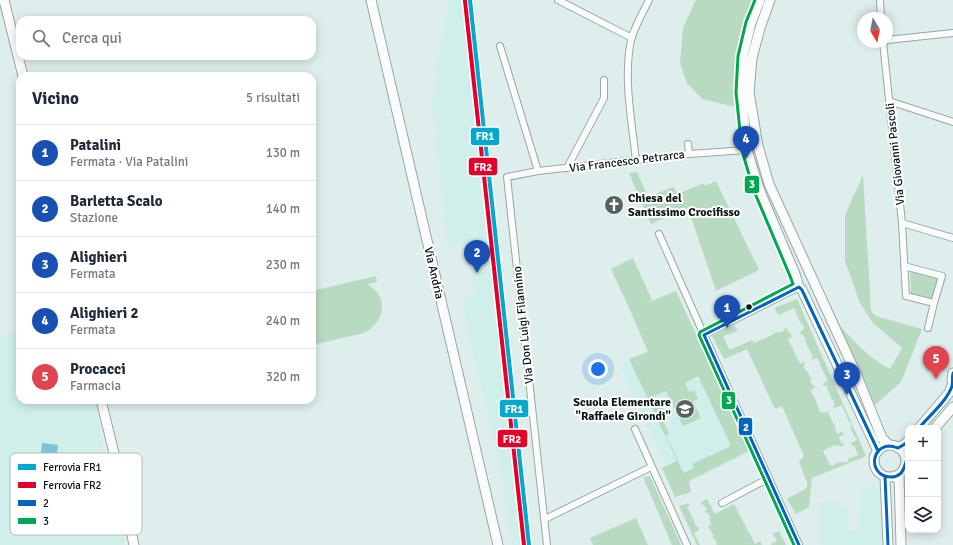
<!DOCTYPE html>
<html lang="it">
<head>
<meta charset="utf-8">
<style>
	:root { --surface:#fff; --page:#f6f6f7; --text:#1f2937; --muted:#747a83; --line:#e0e1e3; --accent:#546260 }
	body { margin:0; font-family:Signika,sans-serif; background:var(--page); color:var(--text) }
	.controls { position:absolute; right:12px; bottom:12px; display:grid; overflow:hidden; border-radius:8px; box-shadow:0 2px 10px #0003 }
	.controls button { width:36px; height:36px; display:grid; place-items:center; padding:0; border:0; border-bottom:1px solid var(--line); background:var(--surface); color:var(--text); font:20px sans-serif }
	.compass { position:absolute; left:857px; top:12px; width:36px; height:36px; border-radius:50%; background:var(--surface); box-shadow:0 2px 10px #0003; rotate:170deg }
	.you { position:absolute; left:598px; top:369px; width:14px; height:14px; margin:-10px; border:3px solid #fff; border-radius:50%; background:#1a73e8; box-shadow:0 0 0 6px #1a73e833 }
	.badge { display:grid; place-items:center; width:26px; height:26px; border-radius:50%; background:var(--accent); color:#fff; font-size:13px; font-weight:700 }
	.pin { position:absolute; translate:-50% -33px; filter:drop-shadow(0 1px 2px #0008) }
	.pin::after { content:''; position:absolute; top:21px; width:14px; height:12px; background:inherit; clip-path:polygon(0 0,100% 0,50% 100%) }
	.list { margin:0; padding:0; list-style:none }
	h2 { display:flex; justify-content:space-between; align-items:center; height:52px; margin:0; padding:0 16px; font-size:17px }
	h2 small { font-size:13px; font-weight:400; color:var(--muted) }
	.list li { display:grid; grid-template-columns:26px 1fr auto; gap:12px; align-items:center; box-sizing:border-box; height:56px; padding:0 16px; border-top:1px solid var(--line) }
	.list b { display:block; font-size:15px; white-space:nowrap }
	.list p { margin:0; font-size:13px; white-space:nowrap; color:var(--muted) }
	.list em { font-size:13px; font-style:normal; color:var(--muted) }
	.icon { flex:none; width:22px; height:22px; fill:none; stroke:currentColor; stroke-width:2; stroke-linecap:round; stroke-linejoin:round }
	.map { position:relative; flex:none; width:953px; height:545px; overflow:hidden }
	.search { position:absolute; background:var(--surface); box-shadow:0 2px 10px #0003; left:16px; top:16px; width:300px; height:44px; display:flex; align-items:center; gap:10px; box-sizing:border-box; padding:0 14px; border-radius:12px; color:var(--muted); font-size:15px }
	.panel { position:absolute; background:var(--surface); box-shadow:0 2px 10px #0003; left:16px; top:72px; width:300px; height:332px; border-radius:12px }
	.map>svg:first-child { display:block }
	.built { fill:#d0efea }
	.green { fill:#b8dac1; fill-rule:evenodd }
	.water { fill:#7ec3d6 }
	.lines { fill:none; stroke-linecap:round; stroke-linejoin:round }
	.street-casing { stroke:#9aa7a6; stroke-width:8 }
	.secondary-casing { stroke:#9aa7a6; stroke-width:11 }
	.street { stroke:#fafcfc; stroke-width:6 }
	.secondary { stroke:#fafcfc; stroke-width:9 }
	.bus-1-casing { stroke:#fff; stroke-width:6 }
	.bus-2-casing { stroke:#fff; stroke-width:6 }
	.bus-1 { stroke:#0065bd; stroke-width:3 }
	.bus-2 { stroke:#00a651; stroke-width:3 }
	.rail-1-casing { stroke:#fff; stroke-width:7 }
	.rail-2-casing { stroke:#fff; stroke-width:7 }
	.rail-1 { stroke:#00a9ce; stroke-width:4 }
	.rail-2 { stroke:#e4002b; stroke-width:4 }
	.bus-dot { fill:#0b1715; stroke:#fff; stroke-width:1.5 }
	.labels { text-anchor:middle; stroke-width:4; stroke-linejoin:round; paint-order:stroke }
	.street-label { font-size:12px; fill:#0b1715; stroke:#fff }
	.poi-label { font-size:12px; font-weight:bold; fill:#0b1715; stroke:#fff; text-anchor:start }
	.key { fill:#fff; stroke:#b6b9b9; stroke-width:1 }
	.key-label { font-size:11px; fill:#0b1715 }
	.line-badge { stroke:#fff; stroke-width:1.5 }
	.badge-label { font-size:11px; text-anchor:middle; font-weight:bold; fill:#fff }
</style>
</head>
<body>
<div class="map">
<svg width="953" height="545" viewBox="0 0 953 545">
	<rect width="100%" height="100%" fill="#ddeeec"/>
	<path class="built" d="M 449,0 L 474,0 L 532,545 L 511,545 L 506,503 L 502,475 L 467,328 L 462,297 L 475,295 L 469,244 L 447,247 L 433,109 L 436,67 Z
		M 676,290 L 749,451 L 689,481 L 691,491 L 675,497 L 662,467 L 666,464 L 620,367 L 648,351 L 630,310 Z
		M 20,332 L 20,400 L 93,400 L 125,545 L 0,545 L 0,336 Z
		M 880,487 L 882,545 L 821,545 L 820,502 L 840,502 L 840,508 L 848,508 L 849,531 L 860,531 L 859,488 Z"/>
	<path class="green" d="M 696,0 L 757,0 L 740,38 L 736,107 L 702,99 L 687,83 L 680,63 L 683,28 Z
		M 637,172 L 648,197 L 673,187 L 678,194 L 704,183 L 705,186 L 716,181 L 759,270 L 716,291 L 688,208 L 651,224 L 629,173 Z
		M 863,175 L 871,311 L 876,316 L 922,329 L 901,382 L 875,405 L 837,323 C 854,341 868,358 890,369 L 902,348 L 872,322 L 860,303 L 845,261 L 845,215 Z
		M 633,258 L 652,300 L 643,305 L 676,291 L 749,451 L 689,481 L 691,492 L 675,497 L 662,468 L 677,461 L 629,359 L 648,352 L 630,310 L 611,269 ZM 698,376 L 731,446 L 692,464 L 694,468 L 684,473 L 666,436 L 669,434 L 661,416 L 665,414 L 661,405 L 656,407 L 652,397 L 666,391 L 683,426 L 701,418 L 693,401 L 698,399 L 694,390 L 689,392 L 685,383 Z
		M 910,271 L 939,279 L 933,300 L 911,295 Z
		M 376,276 L 377,282 L 367,284 C 371,287 376,290 379,295 C 387,310 378,326 364,333 L 312,345 L 312,291 Z
		M 797,299 L 866,456 L 812,478 L 809,507 L 796,514 L 787,499 L 807,488 L 807,482 L 799,462 L 804,456 L 782,406 L 775,409 L 747,349 L 724,359 L 712,336 L 734,325 L 738,331 L 723,336 L 729,349 L 730,350 L 752,340 L 754,343 L 774,334 L 774,333 L 778,332 L 779,333 L 784,331 L 784,329 L 786,328 L 789,333 L 790,332 L 792,337 L 788,339 L 800,364 L 804,362 L 805,365 L 803,366 L 806,371 L 807,371 L 810,377 L 811,377 L 812,379 L 810,380 L 813,386 L 814,385 L 815,387 L 812,389 L 811,391 L 813,396 L 814,396 L 820,412 L 823,413 L 829,411 L 829,412 L 828,413 L 836,428 L 835,429 L 837,434 L 843,432 L 844,434 L 839,437 L 841,443 L 843,443 L 844,445 L 841,447 L 840,445 L 837,446 L 836,445 L 831,447 L 824,450 L 823,451 L 830,465 L 831,465 L 832,466 L 839,462 L 840,463 L 843,461 L 844,463 L 849,461 L 848,459 L 858,455 L 854,445 L 853,446 L 851,443 L 857,440 L 850,428 L 852,427 L 850,422 L 849,422 L 842,405 L 834,408 L 833,406 L 835,405 L 833,400 L 832,400 L 826,385 L 824,386 L 823,384 L 827,381 L 827,379 L 820,365 L 821,365 L 818,359 L 816,358 L 812,360 L 811,358 L 813,357 L 805,341 L 806,341 L 803,334 L 801,335 L 800,332 L 804,329 L 802,323 L 801,324 L 794,308 L 778,315 L 775,308 Z
		M 650,476 L 681,545 L 672,545 L 643,477 Z
		M 707,499 L 715,514 L 734,504 L 755,544 L 760,541 L 762,545 L 716,545 L 717,544 L 715,539 L 713,539 L 712,537 L 714,536 L 708,526 L 712,524 L 709,519 L 711,518 L 708,513 L 706,513 L 705,511 L 707,510 L 704,505 L 702,505 L 701,502 Z
		M 689,503 L 690,505 L 687,507 L 695,523 L 695,524 L 696,527 L 698,526 L 699,530 L 694,533 L 700,545 L 697,545 L 679,506 Z
		M 636,518 L 648,545 L 593,545 L 590,538 Z
		M 779,531 L 786,545 L 772,545 L 771,544 L 777,541 L 774,535 L 772,534 Z"/>
	<path class="water" d="M 42,443 L 58,445 L 56,462 L 40,461 Z"/>
	<g class="lines">
		<defs>
			<path id="street" d="M 558,0 L 632,38
				M 880,0 L 881,18
				M 887,40 L 953,33
				M 883,42 L 902,223 L 906,296 L 934,303 L 928,328
				M 500,46 L 538,171
				M 889,101 L 953,122
				M 688,144 L 689,154
				M 636,161 C 632,122 623,78 631,40 C 634,28 643,12 649,0
				M 567,168 L 604,98 L 604,80
				M 902,223 L 953,238
				M 659,234 L 704,335 L 799,545
				M 904,266 L 942,276 L 934,303
				M 704,335 L 799,287
				M 635,429 L 687,545
				M 722,503 L 769,478
				M 545,519 L 651,467
				M 547,545 L 507,177 L 538,171 L 689,154 L 747,150"/>
			<path id="secondary" d="M 4,0 L 23,76
				M 371,0 L 498,545
				M 760,0 L 751,23 L 743,56 L 741,92 L 747,150 L 759,189 L 795,274 L 799,287 L 802,290 L 878,451
				M 770,0 L 760,28 L 752,58 L 749,92 L 758,146 L 769,184 L 857,376 L 882,438 L 889,445
				M 953,373 L 952,379 L 953,384
				M 101,400 L 121,482 L 134,545
				M 919,428 L 949,393 L 953,383
				M 935,428 L 953,407
				M874 461a16 16 0 1 1 32 0a16 16 0 1 1-32 0Z
				M 898,448 L 905,444 L 908,441
				M 899,475 L 901,545
				M 885,477 L 888,545"/>
		</defs>
		<use href="#street" class="street-casing"/>
		<use href="#secondary" class="secondary-casing"/>
		<use href="#street" class="street"/>
		<use href="#secondary" class="secondary"/>
		<defs>
			<path id="bus-1" d="M 919,428 C 929,416 947,401 952,386 C 953,382 952,377 953,373
				M 908,441 L 905,444 L 898,448 C 895,447 892,446 889,446 C 872,447 869,471 885,476 C 891,478 896,477 900,474 C 905,470 905,462 908,457
				M 885,477 L 888,545
				M 799,545 L 704,335 L 799,287 L 802,290 L 878,451"/>
			<path id="bus-2" d="M 755,0 L 746,22 L 738,56 L 736,92 L 742,151 L 754,191 L 790,276 L 793,284 L 702,331 L 700,332 L 699,335 L 794,545"/>
		</defs>
		<use href="#bus-1" class="bus-1-casing"/>
		<use href="#bus-2" class="bus-2-casing"/>
		<use href="#bus-1" class="bus-1"/>
		<use href="#bus-2" class="bus-2"/>
		<defs>
			<path id="rail-1" d="M 470,0 L 529,545"/>
			<path id="rail-2" d="M 465,1 L 524,545"/>
		</defs>
		<use href="#rail-1" class="rail-1-casing"/>
		<use href="#rail-2" class="rail-2-casing"/>
		<use href="#rail-1" class="rail-1"/>
		<use href="#rail-2" class="rail-2"/>
	</g>
	<defs>
		<symbol id="church-disc" viewBox="-11 -11 22 22"><circle r="9.5" fill="#546260" stroke="#fff"/><path d="M-1.2-6h2.4v3.5h3.3v2.4h-3.3V6h-2.4V-.1h-3.3v-2.4h3.3Z" fill="#fff"/></symbol>
		<symbol id="school-disc" viewBox="-11 -11 22 22"><circle r="9.5" fill="#546260" stroke="#fff"/><path d="M0-5L7-2L0 1L-7-2ZM-4 1L0 2.5L4 1V4Q0 6-4 4Z" fill="#fff"/></symbol>
	</defs>
	<g fill-rule="evenodd">
		<use href="#church-disc" x="603" y="194" width="22" height="22"/>
		<use href="#school-disc" x="674" y="398" width="22" height="22"/>
	</g>
	<circle class="bus-dot" cx="749" cy="307" r="3.5"/>
	<g class="labels">
		<g class="street-label">
			<text transform="translate(895 154) rotate(-96)" y="4">Via Giovanni Pascoli</text>
			<text transform="translate(627 161) rotate(-7)" y="4">Via Francesco Petrarca</text>
			<text transform="translate(434 273) rotate(77)" y="4">Via Andria</text>
			<text transform="translate(523 325) rotate(-96)" y="4">Via Don Luigi Filannino</text>
		</g>
		<g class="poi-label">
			<text x="628" y="202">Chiesa del<tspan x="628" dy="14">Santissimo Crocifisso</tspan></text>
			<text x="671" y="406" text-anchor="end">Scuola Elementare<tspan x="671" dy="14">"Raffaele Girondi"</tspan></text>
		</g>
	</g>
	<rect x="10" y="453" width="132" height="82" rx="6" class="key"/>
	<rect x="18" y="464" width="18" height="6" fill="#00a9ce"/>
	<rect x="18" y="482" width="18" height="6" fill="#e4002b"/>
	<rect x="18" y="500" width="18" height="6" fill="#0065bd"/>
	<rect x="18" y="518" width="18" height="6" fill="#00a651"/>
	<g class="key-label">
		<text x="43" y="471">Ferrovia FR1</text>
		<text x="43" y="489">Ferrovia FR2</text>
		<text x="43" y="507">2</text>
		<text x="43" y="525">3</text>
	</g>
	<g class="line-badge">
		<rect x="470" y="127" width="30" height="19" rx="4" fill="#00a9ce"/>
		<rect x="468" y="157" width="30" height="19" rx="4" fill="#e4002b"/>
		<rect x="744" y="175" width="16" height="19" rx="4" fill="#00a651"/>
		<rect x="721" y="391" width="15" height="19" rx="4" fill="#00a651"/>
		<rect x="499" y="399" width="30" height="19" rx="4" fill="#00a9ce"/>
		<rect x="738" y="417" width="15" height="19" rx="4" fill="#0065bd"/>
		<rect x="497" y="429" width="31" height="19" rx="4" fill="#e4002b"/>
	</g>
	<g class="badge-label">
		<text x="485" y="140">FR1</text>
		<text x="483" y="171">FR2</text>
		<text x="752" y="188">3</text>
		<text x="729" y="404">3</text>
		<text x="514" y="413">FR1</text>
		<text x="746" y="431">2</text>
		<text x="512" y="443">FR2</text>
	</g>
</svg>
<div class="controls">
<button>+</button>
<button>−</button>
<button><svg class="icon" aria-label="layers" viewBox="0 0 24 24"><path d="M12 4l9 5-9 5-9-5zM3 14l9 5 9-5"/></svg></button>
</div>
<svg class="compass" viewBox="-18 -18 36 36"><path d="M0-13l5 13h-10z" fill="#e53935"/><path d="M0 13l5-13h-10z" fill="#747a83"/></svg>
<div class="you"></div>
<div class="pin badge" style="left:727px;top:328px;background:#1a4fb4">1</div>
<div class="pin badge" style="left:477px;top:273px;background:#1a4fb4">2</div>
<div class="pin badge" style="left:847px;top:395px;background:#1a4fb4">3</div>
<div class="pin badge" style="left:746px;top:159px;background:#1a4fb4">4</div>
<div class="pin badge" style="left:936px;top:379px;background:#e0444e">5</div>
<div class="search"><svg class="icon" aria-label="search" viewBox="0 0 24 24"><circle cx="10" cy="10" r="6"/><path d="M15 15l6 6"/></svg>Cerca qui</div>
<section class="panel">
<h2>Vicino<small>5 risultati</small></h2>
<ul class="list">
<li><span class="badge" style="background:#1a4fb4">1</span><div><b>Patalini</b><p>Fermata · Via Patalini</p></div><em>130 m</em></li>
<li><span class="badge" style="background:#1a4fb4">2</span><div><b>Barletta Scalo</b><p>Stazione</p></div><em>140 m</em></li>
<li><span class="badge" style="background:#1a4fb4">3</span><div><b>Alighieri</b><p>Fermata</p></div><em>230 m</em></li>
<li><span class="badge" style="background:#1a4fb4">4</span><div><b>Alighieri 2</b><p>Fermata</p></div><em>240 m</em></li>
<li><span class="badge" style="background:#e0444e">5</span><div><b>Procacci</b><p>Farmacia</p></div><em>320 m</em></li>
</ul>
</section>
</div>
</body>
</html>
